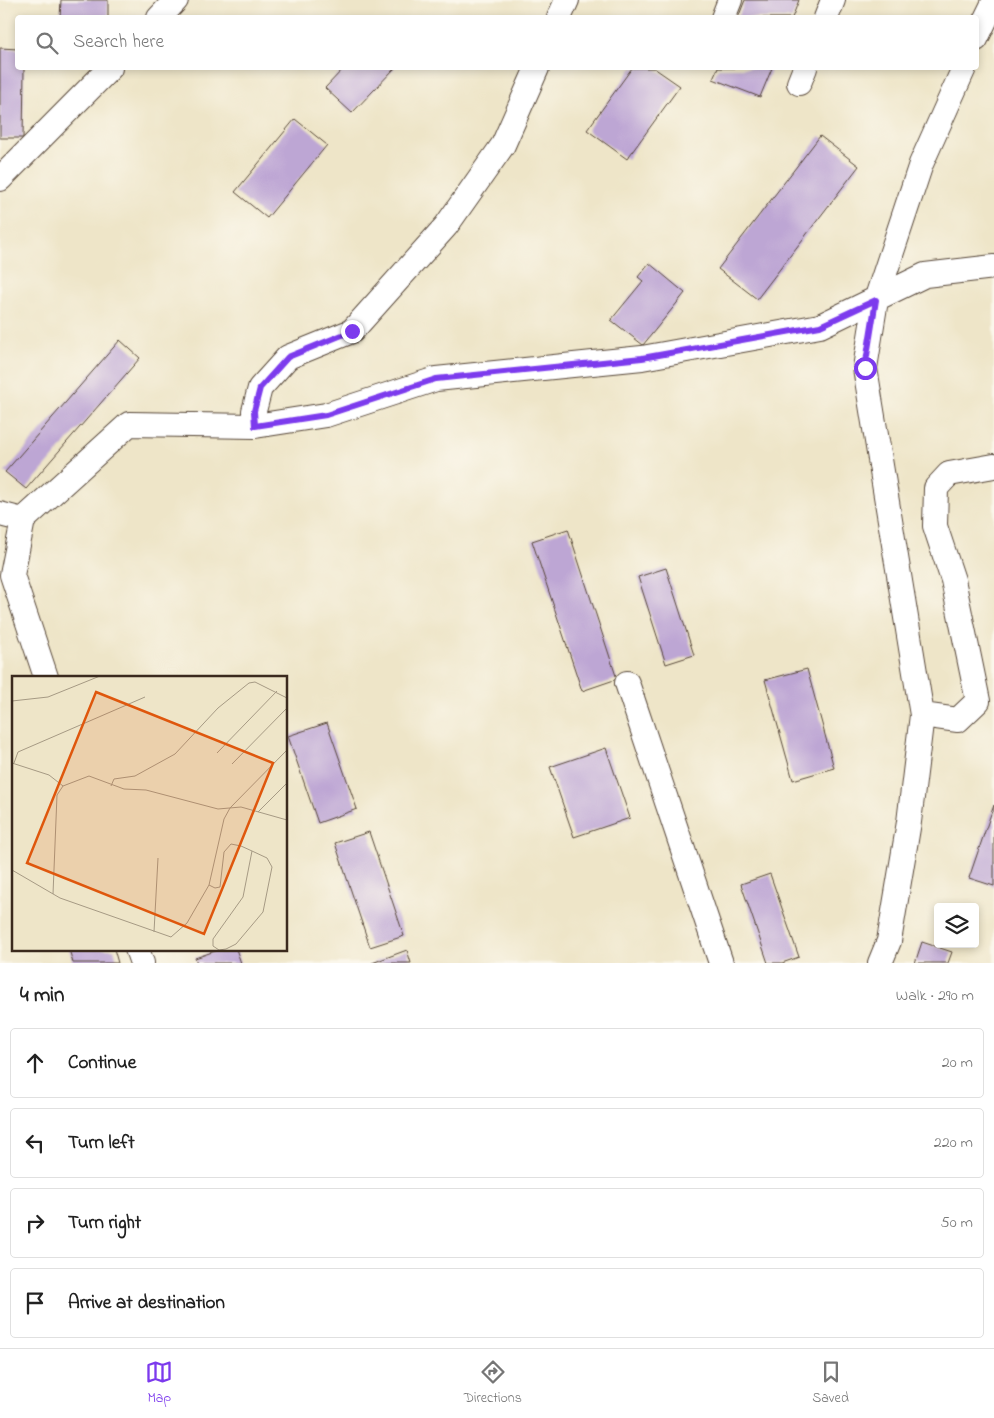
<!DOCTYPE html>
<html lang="en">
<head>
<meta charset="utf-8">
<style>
	:root { --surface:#fff; --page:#f2f2f2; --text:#222; --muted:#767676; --line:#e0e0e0; --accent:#7c3aed }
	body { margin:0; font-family:"Indie Flower",sans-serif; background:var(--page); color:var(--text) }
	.controls { position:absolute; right:15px; bottom:15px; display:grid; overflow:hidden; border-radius:5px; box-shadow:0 2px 8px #0003 }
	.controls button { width:45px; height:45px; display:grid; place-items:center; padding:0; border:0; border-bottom:1px solid var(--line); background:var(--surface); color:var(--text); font:25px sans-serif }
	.stop { position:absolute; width:15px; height:15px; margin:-11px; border:4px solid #7c3aed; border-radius:50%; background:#fff }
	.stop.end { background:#7c3aed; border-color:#fff; box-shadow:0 1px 5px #0008 }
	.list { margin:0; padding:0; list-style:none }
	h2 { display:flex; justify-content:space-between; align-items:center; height:65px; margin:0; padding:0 20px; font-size:21px }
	h2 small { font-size:16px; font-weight:400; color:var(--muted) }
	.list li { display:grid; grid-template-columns:32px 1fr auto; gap:15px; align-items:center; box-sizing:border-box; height:70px; margin:0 10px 10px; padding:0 10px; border:1px solid var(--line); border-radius:5px }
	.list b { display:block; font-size:19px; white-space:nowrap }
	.list em { font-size:16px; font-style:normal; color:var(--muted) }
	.icon { flex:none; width:28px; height:28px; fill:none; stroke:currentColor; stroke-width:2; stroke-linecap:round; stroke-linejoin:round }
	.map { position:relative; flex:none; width:994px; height:963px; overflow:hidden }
	.search { position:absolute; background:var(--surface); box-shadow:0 2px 8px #0003; left:15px; right:15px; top:15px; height:55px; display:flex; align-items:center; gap:12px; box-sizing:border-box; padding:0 18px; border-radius:5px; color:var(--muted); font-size:19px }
	.sheet { height:385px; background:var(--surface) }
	nav { display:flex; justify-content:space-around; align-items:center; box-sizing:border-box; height:70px; border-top:1px solid var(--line); background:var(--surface); font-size:14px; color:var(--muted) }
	nav a { display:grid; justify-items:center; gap:2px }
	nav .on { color:var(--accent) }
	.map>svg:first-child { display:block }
	.building { fill:#bda6d4 }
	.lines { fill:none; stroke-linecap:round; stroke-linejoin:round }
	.minor-casing { stroke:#564638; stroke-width:26 }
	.minor { stroke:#fff; stroke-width:24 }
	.route { stroke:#7c3aed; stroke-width:6 }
	.inset-road { fill:none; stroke:#a69a84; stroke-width:1 }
	.view { fill:#df570d; fill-opacity:0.15; stroke:#df570d; stroke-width:2.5 }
	.inset-edge { fill:none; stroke:#3b2a1e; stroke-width:2.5 }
</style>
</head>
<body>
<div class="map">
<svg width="994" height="963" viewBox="0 0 994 963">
	<rect width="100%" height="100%" fill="#fbf7ec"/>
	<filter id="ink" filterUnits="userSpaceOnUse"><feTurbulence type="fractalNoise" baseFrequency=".02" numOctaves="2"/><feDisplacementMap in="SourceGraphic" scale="10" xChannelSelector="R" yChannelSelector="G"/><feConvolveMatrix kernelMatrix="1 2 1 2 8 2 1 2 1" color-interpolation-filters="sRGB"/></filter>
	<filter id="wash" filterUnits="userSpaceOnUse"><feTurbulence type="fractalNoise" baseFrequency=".0096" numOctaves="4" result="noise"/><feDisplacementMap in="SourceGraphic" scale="20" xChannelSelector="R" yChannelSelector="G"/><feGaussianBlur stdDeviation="1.12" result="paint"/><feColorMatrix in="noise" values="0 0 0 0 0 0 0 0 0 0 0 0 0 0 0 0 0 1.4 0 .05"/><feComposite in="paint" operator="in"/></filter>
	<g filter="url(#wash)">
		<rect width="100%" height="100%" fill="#eee5c8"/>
		<g id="blocks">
			<path class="building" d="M 61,0 L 108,0 L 108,18 L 60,18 Z
				M 745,0 L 799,0 L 792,18 L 738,18 Z
				M 0,48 L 18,49 L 18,68 L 24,68 L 23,138 L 0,138 Z
				M 344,68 L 395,68 L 352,113 L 325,88 Z
				M 632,68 L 654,68 L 680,86 L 627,159 L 587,130 Z
				M 718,68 L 772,68 L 760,97 L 713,79 Z
				M 295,119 L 327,145 L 267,218 L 235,192 Z
				M 820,136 L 859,166 L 757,299 L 718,269 Z
				M 649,263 L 685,293 L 643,345 L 611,320 L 643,281 L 638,277 Z
				M 120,340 L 140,358 L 26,489 L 5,472 Z
				M 568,529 L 617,679 L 582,691 L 532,541 Z
				M 666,568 L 694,655 L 666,664 L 638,577 Z
				M 807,669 L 834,768 L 793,780 L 765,680 Z
				M 327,723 L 357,809 L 318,823 L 288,736 Z
				M 606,748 L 630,818 L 574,837 L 550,767 Z
				M 994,805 L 994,886 L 969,878 Z
				M 369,832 L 404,936 L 370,947 L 335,843 Z
				M 770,874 L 799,957 L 782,963 L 768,963 L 741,884 Z
				M 922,942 L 952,952 L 948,963 L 915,963 Z
				M 69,949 L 114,949 L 118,963 L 73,963 Z
				M 221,949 L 236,949 L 241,963 L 197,963 L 195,958 Z
				M 407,950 L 411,963 L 372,963 Z"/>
		</g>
	</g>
	<g filter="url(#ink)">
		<use href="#blocks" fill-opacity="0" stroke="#564638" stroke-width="1"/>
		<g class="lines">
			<defs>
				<path id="minor" d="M 159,18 L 176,0
					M 559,18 L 567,0
					M 723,18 L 730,0
					M 826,18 L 833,0
					M 976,39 L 994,2
					M 799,83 L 805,68
					M 0,179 L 110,68
					M 255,426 L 254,411 L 260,388 L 288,357 L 352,331 L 446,226 L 503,145 L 537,68
					M 0,514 L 23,520 L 129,424 L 255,426 L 326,415 L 436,379 L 642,358 L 820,326 L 925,275 L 994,267
					M 23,520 L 12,575 L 46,677
					M 627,683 L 721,963
					M 922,715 L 958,720 L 978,701 L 953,580 L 935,526 L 936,488 L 949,474 L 994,466
					M 137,949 L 142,963
					M 880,963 L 889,941 L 909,822 L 922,715 L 865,368 L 876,300 L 921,164 L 964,68"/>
			</defs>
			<use href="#minor" class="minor-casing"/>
			<use href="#minor" class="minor"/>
		</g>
	</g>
	<g class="lines" filter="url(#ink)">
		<path class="route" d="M 352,331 L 288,357 L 260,388 L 254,411 L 255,426 L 326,415 L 436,379 L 642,358 L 820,326 L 876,300 L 865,368"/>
	</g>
	<g transform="translate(12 676)">
		<rect width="275" height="275" fill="#eee5c8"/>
		<path class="inset-road" d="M 0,25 L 36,21 L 88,0M 205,77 L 265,15M 0,87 L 37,99 L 51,110 L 77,100 L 112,113 L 134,114 L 206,133 L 229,131 L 275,144M 2,87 L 6,76 L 133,21M 220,88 L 275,32M 99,110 L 102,103 L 123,100 L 163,78 L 206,32 L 237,7 L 243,6 L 275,22M 246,136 L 275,107M 0,194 L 48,222 L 159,261 L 175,247 L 197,209 L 212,143 L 218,132 L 275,74M 197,209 L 203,212 L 208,211 L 212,176 L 219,168 L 229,170 L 240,175 L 255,182 L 260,191 L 251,236 L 224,268 L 214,273 L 207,274 L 201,270 L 201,263 L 231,221 L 240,175M 41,218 L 45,119 L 51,110M 142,256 L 146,182"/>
		<path class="view" d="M 84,16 L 261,87 L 192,258 L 15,187 Z"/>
		<rect width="275" height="275" class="inset-edge"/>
	</g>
</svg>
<div class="controls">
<button><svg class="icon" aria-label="layers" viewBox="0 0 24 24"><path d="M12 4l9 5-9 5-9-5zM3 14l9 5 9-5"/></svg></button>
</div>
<div class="stop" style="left:865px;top:368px"></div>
<div class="stop end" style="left:352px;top:331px"></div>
<div class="search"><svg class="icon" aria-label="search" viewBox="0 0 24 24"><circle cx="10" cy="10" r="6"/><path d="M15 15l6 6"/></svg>Search here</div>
</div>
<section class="sheet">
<h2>4 min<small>Walk · 290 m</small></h2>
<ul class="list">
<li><svg class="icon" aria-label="ahead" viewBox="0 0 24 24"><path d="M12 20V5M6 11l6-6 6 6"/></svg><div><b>Continue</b></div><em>20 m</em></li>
<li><svg class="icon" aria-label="left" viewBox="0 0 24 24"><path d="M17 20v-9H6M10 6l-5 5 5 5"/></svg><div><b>Turn left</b></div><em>220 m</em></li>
<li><svg class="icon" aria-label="right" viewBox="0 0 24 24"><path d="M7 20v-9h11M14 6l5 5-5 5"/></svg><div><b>Turn right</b></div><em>50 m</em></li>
<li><svg class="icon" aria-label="arrive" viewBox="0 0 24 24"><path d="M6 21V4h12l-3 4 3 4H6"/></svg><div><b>Arrive at destination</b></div></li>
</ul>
</section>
<nav>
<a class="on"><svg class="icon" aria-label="map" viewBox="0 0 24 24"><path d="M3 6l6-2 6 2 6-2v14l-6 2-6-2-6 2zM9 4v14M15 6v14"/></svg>Map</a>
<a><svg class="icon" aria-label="directions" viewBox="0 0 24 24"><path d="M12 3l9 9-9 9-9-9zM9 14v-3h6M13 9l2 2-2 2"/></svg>Directions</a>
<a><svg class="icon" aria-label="saved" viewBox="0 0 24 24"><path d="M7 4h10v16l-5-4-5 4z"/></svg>Saved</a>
</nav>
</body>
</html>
